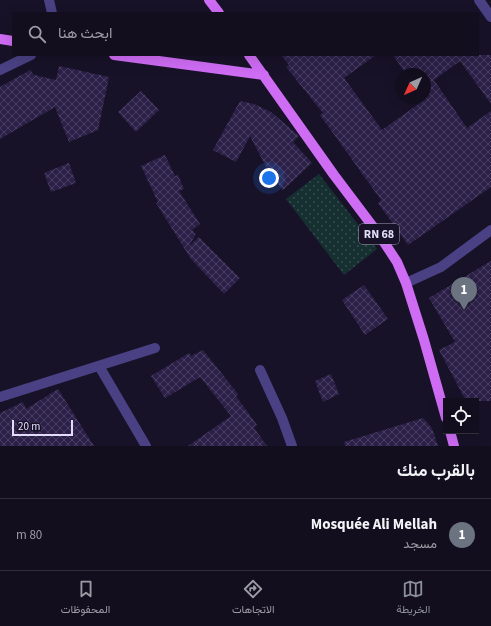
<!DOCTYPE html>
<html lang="ar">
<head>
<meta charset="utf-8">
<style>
	:root { --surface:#120e1e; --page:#1b1727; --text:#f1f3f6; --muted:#9c9ca4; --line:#312e3c; --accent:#8c9099 }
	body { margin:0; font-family:"Source Sans 3",Vazirmatn,sans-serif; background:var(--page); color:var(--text); direction:rtl }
	.controls { position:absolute; right:12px; bottom:12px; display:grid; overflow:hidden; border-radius:0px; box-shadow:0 4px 16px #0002 }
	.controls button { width:36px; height:36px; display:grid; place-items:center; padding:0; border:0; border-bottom:1px solid var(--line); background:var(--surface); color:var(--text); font:20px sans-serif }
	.compass { position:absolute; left:395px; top:68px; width:36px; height:36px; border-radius:50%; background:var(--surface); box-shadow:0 4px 16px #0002; rotate:225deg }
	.scale { position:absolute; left:12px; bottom:10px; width:61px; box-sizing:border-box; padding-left:4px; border:2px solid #e3ddfc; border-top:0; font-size:11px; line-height:14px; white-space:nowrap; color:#e3ddfc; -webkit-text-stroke:3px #181228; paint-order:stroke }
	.you { position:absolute; left:269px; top:178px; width:14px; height:14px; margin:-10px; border:3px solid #fff; border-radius:50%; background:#1a73e8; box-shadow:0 0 0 6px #1a73e833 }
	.badge { display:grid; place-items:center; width:26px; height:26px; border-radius:50%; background:var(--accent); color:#fff; font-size:13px; font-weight:700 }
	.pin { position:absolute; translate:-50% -33px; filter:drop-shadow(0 1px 2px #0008) }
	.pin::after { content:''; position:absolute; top:21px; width:14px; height:12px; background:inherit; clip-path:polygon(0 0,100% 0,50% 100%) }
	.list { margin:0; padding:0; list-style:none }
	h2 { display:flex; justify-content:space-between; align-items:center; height:52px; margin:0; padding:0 16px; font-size:17px }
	h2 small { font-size:13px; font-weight:400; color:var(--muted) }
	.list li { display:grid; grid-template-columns:26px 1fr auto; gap:12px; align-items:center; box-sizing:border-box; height:72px; padding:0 16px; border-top:1px solid var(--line) }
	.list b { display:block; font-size:15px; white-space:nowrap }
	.list p { margin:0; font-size:13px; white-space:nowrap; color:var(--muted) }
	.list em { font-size:13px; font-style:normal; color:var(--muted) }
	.icon { flex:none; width:22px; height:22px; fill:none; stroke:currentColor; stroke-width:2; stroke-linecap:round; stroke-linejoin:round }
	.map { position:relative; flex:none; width:491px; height:446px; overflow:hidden; direction:ltr }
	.search { position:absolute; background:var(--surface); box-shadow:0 4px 16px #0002; left:12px; right:12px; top:12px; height:44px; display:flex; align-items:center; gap:10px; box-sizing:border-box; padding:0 14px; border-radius:0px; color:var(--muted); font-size:15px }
	.sheet { height:124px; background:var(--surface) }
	nav { display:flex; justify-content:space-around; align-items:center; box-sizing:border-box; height:56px; border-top:1px solid var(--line); background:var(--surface); font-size:11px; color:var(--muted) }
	nav a { display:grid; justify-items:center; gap:2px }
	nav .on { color:var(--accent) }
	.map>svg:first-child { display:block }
	.garden { fill:url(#garden-dots) }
	.building { fill:url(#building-cross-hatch) }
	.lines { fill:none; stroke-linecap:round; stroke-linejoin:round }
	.lane { stroke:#4a4184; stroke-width:10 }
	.street { stroke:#4a4184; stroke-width:10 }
	.primary { stroke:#ce6cf4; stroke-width:10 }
	.labels { text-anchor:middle; stroke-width:4; stroke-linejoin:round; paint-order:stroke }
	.shield { fill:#181228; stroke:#a6a0bc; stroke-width:1 }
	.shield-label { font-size:12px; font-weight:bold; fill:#e3ddfc }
</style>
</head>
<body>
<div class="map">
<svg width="491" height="446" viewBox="0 0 491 446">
	<defs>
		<pattern id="garden-dots" width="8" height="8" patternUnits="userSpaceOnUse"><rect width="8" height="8" fill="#163032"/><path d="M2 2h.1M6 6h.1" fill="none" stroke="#384e51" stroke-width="1.8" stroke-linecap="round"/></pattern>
		<pattern id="building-cross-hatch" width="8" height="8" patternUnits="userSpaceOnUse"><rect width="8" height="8" fill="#2c2048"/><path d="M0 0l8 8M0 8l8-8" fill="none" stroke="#4a4063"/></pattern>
	</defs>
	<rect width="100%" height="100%" fill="#181228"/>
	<path class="garden" d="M 319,174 L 377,249 L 344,275 L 286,199 Z"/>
	<path class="building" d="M 281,55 L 376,55 L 344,78 L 382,130 L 424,100 L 423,98 L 425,98 L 425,74 L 406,74 L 393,55 L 491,55 L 491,104 L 460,61 L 434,80 L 467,128 L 491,111 L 491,187 L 408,245 L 378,203 L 381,200 L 320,115 L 323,113 L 286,67 L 289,65 Z
		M 59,66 L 109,77 L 98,130 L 69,142 L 55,107 L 0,139 L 0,87 L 30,70 L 34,75 L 56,80 Z
		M 141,91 L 159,110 L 136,132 L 118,112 Z
		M 240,101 L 254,104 L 271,112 L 299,136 L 293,142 L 312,163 L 283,190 L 272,178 L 250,136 L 236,162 L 213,150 Z
		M 165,155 L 175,176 L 178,175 L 184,189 L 179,191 L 200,224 L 192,230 L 196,234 L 189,246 L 199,237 L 240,278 L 224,294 L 191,259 L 156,203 L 158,202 L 141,166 Z
		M 69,163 L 76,183 L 51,192 L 44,173 Z
		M 491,261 L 491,401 L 466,401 L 439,350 L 455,342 L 429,298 Z
		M 364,285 L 388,319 L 365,335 L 342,300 Z
		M 203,350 L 238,394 L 236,396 L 257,425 L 254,428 L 267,446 L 188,446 L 231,416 L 200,377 L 165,398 L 151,376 L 189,353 L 191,356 Z
		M 331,374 L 339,394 L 323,402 L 315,381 Z
		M 58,389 L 94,446 L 0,446 L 0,413 L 23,402 L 26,409 Z
		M 423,418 L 432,428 L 438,446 L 345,446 L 344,442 Z"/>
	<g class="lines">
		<path class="lane" d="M 0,70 L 31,55
			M 260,370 L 282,418 L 292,446"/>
		<path class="street" d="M 49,0 L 52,13
			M 479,0 L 491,17
			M 406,283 L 441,267 L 491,230
			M 99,366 L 146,446
			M 0,397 L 155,348"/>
		<path class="primary" d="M 209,0 L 219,13
			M 0,39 L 13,41
			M 114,55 L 264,75
			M 249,55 L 334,175 L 380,236 L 397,262 L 406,283 L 424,340 L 446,418
			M 450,431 L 454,446"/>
	</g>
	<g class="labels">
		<rect class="shield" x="359" y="224" width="40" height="20" rx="3"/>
		<g class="shield-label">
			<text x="379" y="238">RN 68</text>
		</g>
	</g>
</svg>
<div class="controls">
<button><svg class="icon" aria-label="locate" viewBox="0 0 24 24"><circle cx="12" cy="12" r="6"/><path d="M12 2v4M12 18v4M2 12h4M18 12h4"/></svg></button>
</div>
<svg class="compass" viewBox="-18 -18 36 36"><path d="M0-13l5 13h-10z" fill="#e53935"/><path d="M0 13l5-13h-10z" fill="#9c9ca4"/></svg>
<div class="scale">20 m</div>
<div class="you"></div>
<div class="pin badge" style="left:464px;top:310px;background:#6b7280">1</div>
<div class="search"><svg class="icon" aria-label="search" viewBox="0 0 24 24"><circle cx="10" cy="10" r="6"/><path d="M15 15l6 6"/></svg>ابحث هنا</div>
</div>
<section class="sheet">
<h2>بالقرب منك<small></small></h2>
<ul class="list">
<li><span class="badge" style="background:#6b7280">1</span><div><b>Mosquée Ali Mellah</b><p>مسجد</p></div><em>80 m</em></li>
</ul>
</section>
<nav>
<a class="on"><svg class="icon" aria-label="map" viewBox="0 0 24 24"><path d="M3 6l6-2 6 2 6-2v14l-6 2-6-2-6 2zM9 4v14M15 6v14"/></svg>الخريطة</a>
<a><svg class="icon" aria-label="directions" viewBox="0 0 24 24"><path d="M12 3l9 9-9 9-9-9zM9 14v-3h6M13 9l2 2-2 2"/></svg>الاتجاهات</a>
<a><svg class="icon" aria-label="saved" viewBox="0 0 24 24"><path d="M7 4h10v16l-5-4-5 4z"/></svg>المحفوظات</a>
</nav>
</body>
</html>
